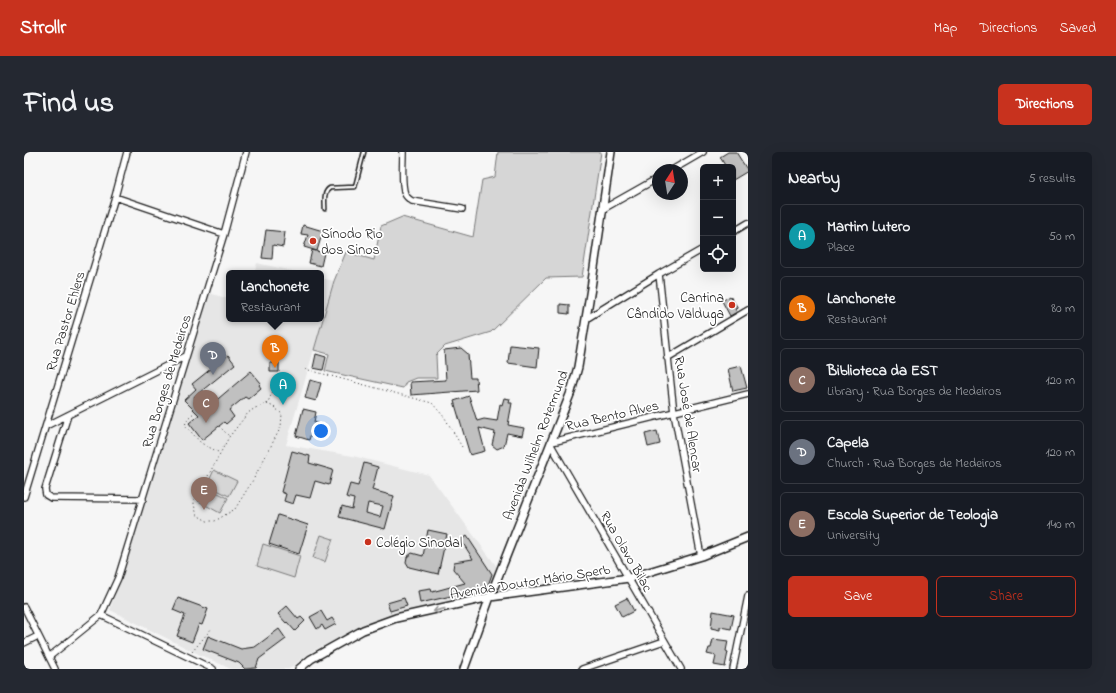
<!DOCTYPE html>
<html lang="en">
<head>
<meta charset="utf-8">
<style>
	:root { --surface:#171b24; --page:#242831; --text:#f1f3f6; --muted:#9ea1a6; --line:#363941; --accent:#c8321e }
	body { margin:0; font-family:"Indie Flower",sans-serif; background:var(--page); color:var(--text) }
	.controls { position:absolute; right:12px; top:12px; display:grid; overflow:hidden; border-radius:6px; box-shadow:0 4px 16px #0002 }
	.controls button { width:36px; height:36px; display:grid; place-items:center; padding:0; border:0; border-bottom:1px solid var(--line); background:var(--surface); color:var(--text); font:20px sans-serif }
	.compass { position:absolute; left:628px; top:12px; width:36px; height:36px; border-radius:50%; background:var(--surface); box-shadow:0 4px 16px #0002; rotate:12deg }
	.you { position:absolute; left:297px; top:279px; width:14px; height:14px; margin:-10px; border:3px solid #fff; border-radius:50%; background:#1a73e8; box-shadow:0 0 0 6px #1a73e833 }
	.badge { display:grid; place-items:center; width:26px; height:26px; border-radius:50%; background:var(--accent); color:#fff; font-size:13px; font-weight:700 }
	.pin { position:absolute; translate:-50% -33px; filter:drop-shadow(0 1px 2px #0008) }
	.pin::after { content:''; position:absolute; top:21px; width:14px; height:12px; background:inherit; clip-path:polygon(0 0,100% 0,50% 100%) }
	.popup { position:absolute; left:202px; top:118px; width:98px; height:52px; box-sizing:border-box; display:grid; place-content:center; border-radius:6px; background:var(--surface); filter:drop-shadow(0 1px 3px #0005); font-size:13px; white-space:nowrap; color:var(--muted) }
	.popup b { font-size:15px; color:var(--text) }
	.popup::after { content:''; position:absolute; left:50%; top:100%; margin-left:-8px; border:8px solid transparent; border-top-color:var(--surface) }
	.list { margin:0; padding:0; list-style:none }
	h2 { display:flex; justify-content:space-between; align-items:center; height:52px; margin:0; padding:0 16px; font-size:17px }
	h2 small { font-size:13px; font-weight:400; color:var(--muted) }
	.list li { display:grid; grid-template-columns:26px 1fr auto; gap:12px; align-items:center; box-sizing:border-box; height:64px; margin:0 8px 8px; padding:0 8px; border:1px solid var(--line); border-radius:6px }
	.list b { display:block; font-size:15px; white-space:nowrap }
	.list p { margin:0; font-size:13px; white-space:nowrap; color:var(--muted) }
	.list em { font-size:13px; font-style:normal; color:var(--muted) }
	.actions { display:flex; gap:8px; padding:12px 16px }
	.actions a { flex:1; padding:9px 0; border:1px solid var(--accent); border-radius:6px; text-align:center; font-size:14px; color:var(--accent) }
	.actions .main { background:var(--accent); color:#fff }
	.icon { flex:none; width:22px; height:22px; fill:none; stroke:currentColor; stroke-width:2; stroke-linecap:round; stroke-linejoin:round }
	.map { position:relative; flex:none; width:724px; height:517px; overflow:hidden; border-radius:6px }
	header { display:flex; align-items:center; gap:24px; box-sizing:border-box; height:56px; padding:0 20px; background:var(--accent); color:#fff }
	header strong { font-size:19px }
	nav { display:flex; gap:22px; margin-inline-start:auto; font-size:14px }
	.intro { display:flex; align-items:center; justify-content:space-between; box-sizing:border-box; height:96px; padding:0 24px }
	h1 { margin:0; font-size:28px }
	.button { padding:10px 18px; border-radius:6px; background:var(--accent); color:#fff; font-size:14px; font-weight:700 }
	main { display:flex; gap:24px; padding:0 24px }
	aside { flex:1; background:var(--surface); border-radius:6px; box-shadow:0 4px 16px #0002 }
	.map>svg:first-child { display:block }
	.built { fill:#e6e6e6 }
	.green { fill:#d6d6d6; stroke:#797979 }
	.building { fill:#c0c0c0; stroke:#1c1c1c; fill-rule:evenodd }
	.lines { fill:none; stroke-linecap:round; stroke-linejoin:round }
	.service-casing { stroke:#1c1c1c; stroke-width:5.5 }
	.minor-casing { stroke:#1c1c1c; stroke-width:8 }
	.tertiary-casing { stroke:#1c1c1c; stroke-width:10 }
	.path { stroke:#1c1c1c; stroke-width:1; stroke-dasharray:1 3; stroke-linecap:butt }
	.service { stroke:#fff; stroke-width:2.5 }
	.minor { stroke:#fff; stroke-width:5.5 }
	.tertiary { stroke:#fff; stroke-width:7 }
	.oneway { stroke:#999 }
	.poi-dot { fill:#c8321e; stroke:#fff; stroke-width:1.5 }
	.labels { text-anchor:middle; stroke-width:3.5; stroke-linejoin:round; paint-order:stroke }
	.poi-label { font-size:14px; fill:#1c1c1c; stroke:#fff; text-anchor:start }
	.street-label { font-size:14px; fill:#1c1c1c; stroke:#fff }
</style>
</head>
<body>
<header>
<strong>Strollr</strong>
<nav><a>Map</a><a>Directions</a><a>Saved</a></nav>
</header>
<div class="intro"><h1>Find us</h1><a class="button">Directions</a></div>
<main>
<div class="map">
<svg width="724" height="517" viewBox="0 0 724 517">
	<rect width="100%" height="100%" fill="#f6f6f6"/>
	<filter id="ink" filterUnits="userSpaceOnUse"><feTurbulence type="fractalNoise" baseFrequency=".025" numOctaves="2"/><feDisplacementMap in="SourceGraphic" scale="8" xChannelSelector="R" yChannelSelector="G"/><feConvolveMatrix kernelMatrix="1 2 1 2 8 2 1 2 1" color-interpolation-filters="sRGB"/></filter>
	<g filter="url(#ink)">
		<path class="built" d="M 233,111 L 277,121 L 230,121 Z
			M 297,126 L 310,129 L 262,293 L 329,304 L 405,323 L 476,419 L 465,445 L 353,467 L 287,500 L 265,517 L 207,517 L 170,500 L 86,458 L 185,141 L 205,147 L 205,167 L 297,167 Z"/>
		<path class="green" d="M 474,0 L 577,0 L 558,125 L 522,126 L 467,180 L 421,194 L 412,203 L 413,226 L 392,226 L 382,230 L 379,236 L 301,219 L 305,202 L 290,198 L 310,129 L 322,100 L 350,108 L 357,74 L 378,65 L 449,85 L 458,28 L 471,25 Z
			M 190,318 L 213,329 L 205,344 L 183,333 Z
			M 182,335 L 204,346 L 196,361 L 174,349 Z
			M 297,383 L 309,387 L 301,410 L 289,406 Z
			M 239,392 L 276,404 L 270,426 L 233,414 Z"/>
		<path class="building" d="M 704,0 L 712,0 L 724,19 L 709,28 L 709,15 L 702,15 L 696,5 Z
			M 279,73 L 299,79 L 293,99 L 280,95 L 284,83 L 277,82 Z
			M 242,78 L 261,80 L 259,95 L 249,93 L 248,107 L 238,106 Z
			M 288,98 L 300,101 L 297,114 L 285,111 Z
			M 706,144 L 714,156 L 711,157 L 713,160 L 706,164 L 698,149 Z
			M 536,152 L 545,153 L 545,162 L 536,161 Z
			M 486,193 L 515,196 L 513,215 L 484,211 Z
			M 437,196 L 444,202 L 446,226 L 452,226 L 453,238 L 387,243 L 386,230 L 422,228 L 420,198 Z
			M 292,202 L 302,205 L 299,218 L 289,216 Z
			M 204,203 L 211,212 L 170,245 L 182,257 L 227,219 L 237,231 L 235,233 L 237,236 L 224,247 L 221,245 L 205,258 L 210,265 L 202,272 L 200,270 L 178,288 L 165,271 L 175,263 L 160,248 L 172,237 L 168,232 Z
			M 246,211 L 255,211 L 255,220 L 246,220 Z
			M 717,214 L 723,236 L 709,239 L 704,217 Z
			M 286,228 L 297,231 L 292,249 L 281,246 Z
			M 445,244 L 453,269 L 460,267 L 473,269 L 476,252 L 478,253 L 480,246 L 486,247 L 485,251 L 488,251 L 484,273 L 500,276 L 498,284 L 483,281 L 480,294 L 473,297 L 468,293 L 471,280 L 455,276 L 461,299 L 446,303 L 430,249 Z
			M 279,257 L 292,260 L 290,270 L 301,273 L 298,284 L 287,281 L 285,288 L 272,284 Z
			M 633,279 L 636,292 L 624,295 L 621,282 Z
			M 268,299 L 286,304 L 285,311 L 309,318 L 305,333 L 291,329 L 286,346 L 272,343 L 269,352 L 260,349 L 262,342 L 257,340 Z
			M 340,311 L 354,315 L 348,338 L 370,344 L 361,377 L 315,365 L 318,354 L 328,357 L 330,347 L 322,345 L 326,332 L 334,334 ZM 344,351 L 359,354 L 356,365 L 342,361 Z
			M 254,363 L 284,373 L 275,402 L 245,392 Z
			M 404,378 L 423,382 L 414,422 L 385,415 L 382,410 L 383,405 L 388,401 L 399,404 Z
			M 443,384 L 468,422 L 463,436 L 396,451 L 394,439 L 407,437 L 408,440 L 441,431 L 429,417 L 430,410 L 449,407 L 437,388 Z
			M 154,446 L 184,457 L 178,473 L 175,472 L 168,490 L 153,484 L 161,463 L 149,458 Z
			M 380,446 L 383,454 L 366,459 L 363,451 Z
			M 603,446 L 610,459 L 598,465 L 591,452 Z
			M 263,454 L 274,467 L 277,465 L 281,469 L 271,479 L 263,470 L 262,471 L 254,462 Z
			M 297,459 L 303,469 L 308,466 L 312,472 L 301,478 L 298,473 L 293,477 L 286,465 Z
			M 689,459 L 710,463 L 707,477 L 696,475 L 696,478 L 687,476 Z
			M 255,477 L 262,487 L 235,507 L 232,516 L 221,517 L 215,511 L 179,497 L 184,484 L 217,497 L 231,495 Z
			M 689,487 L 704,489 L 702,499 L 704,500 L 701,515 L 690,513 L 692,504 L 683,502 L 685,496 L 687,496 Z"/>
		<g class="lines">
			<defs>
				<path id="service" d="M 301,57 C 301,49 299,40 306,36 L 331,35 L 340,0"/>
				<path id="minor" d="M 379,0 C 379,11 377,33 381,42 C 382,45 385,47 388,49 L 438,57
					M 648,18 L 679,0
					M 91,45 L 200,82
					M 579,57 L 634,26
					M 709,80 L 724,71
					M 635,122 L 650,261 L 677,404
					M 562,167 L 635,122 L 679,97
					M 643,206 L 724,158
					M 44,263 L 21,337 L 22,343 L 27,346 L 119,347
					M 22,274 L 162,204
					M 528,290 L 724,242
					M 527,293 L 657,517
					M 0,345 L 91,45 L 103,0
					M 0,455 L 31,517
					M 77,463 L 189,517
					M 0,491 L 14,484
					M 25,505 L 77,463 L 94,426 L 200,82 L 222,0
					M 558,517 L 640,489
					M 709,517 L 724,444"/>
				<path id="tertiary" d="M 275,517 L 287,507 L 339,478 L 372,466 L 466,445 L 605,426 L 677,404 L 724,385
					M 440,517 L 466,445 L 547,240 L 554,215 L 567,136 L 587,0"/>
			</defs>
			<use href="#service" class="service-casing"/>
			<use href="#minor" class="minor-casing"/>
			<use href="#tertiary" class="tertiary-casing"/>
			<path class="path" d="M 281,217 L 408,251 L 421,266 L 438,295
				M 243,252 L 250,255 L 258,262 L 257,275 L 229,328 L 211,357 L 191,369 L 183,369 L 173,363 L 170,353 L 170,346 L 184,324 L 205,285 L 224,261 L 231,256 Z
				M 243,252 L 249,239
				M 178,254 L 164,266 L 161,273 L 177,291 L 196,301
				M 195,274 L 205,284
				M 168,500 L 188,476"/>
			<use href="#service" class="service"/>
			<use href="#minor" class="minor"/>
			<use href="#tertiary" class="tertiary"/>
		</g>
		<defs><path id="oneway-shaft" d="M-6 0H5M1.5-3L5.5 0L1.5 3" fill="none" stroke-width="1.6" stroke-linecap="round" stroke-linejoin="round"/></defs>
		<use class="oneway" href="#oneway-shaft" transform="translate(415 458) rotate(167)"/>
	</g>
	<g class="poi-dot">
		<circle cx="289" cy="89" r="4"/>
		<circle cx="708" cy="153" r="4"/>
		<circle cx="344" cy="390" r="4"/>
	</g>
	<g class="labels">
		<g class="poi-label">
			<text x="297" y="86">Sínodo Rio<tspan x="297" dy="16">dos Sinos</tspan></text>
			<text x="700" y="150" text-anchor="end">Cantina<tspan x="700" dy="16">Cândido Valduga</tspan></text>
			<text x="352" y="395">Colégio Sinodal</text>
		</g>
		<g class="street-label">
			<text transform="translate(41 169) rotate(-73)" y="5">Rua Pastor Ehlers</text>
			<text transform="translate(142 229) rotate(-73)" y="5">Rua Borges de Medeiros</text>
			<text transform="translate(665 262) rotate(81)" y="5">Rua José de Alencar</text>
			<text transform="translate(588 263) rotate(-13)" y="5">Rua Bento Alves</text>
			<text transform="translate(511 293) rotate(-69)" y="5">Avenida Wilhelm Rotermund</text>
			<text transform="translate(603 399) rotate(60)" y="5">Rua Olavo Bilac</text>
			<text transform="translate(506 429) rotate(-9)" y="5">Avenida Doutor Mário Sperb</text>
		</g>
	</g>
</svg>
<div class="controls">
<button>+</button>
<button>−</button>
<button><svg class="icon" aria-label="locate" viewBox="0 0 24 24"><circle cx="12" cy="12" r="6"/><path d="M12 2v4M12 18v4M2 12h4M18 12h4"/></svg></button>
</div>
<svg class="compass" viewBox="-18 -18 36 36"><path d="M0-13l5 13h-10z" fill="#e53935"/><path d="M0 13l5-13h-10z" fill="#9ea1a6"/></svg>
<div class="you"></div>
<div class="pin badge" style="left:259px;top:253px;background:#0f9aa8">A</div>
<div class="pin badge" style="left:251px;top:216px;background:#e8710a">B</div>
<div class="popup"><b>Lanchonete</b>Restaurant</div>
<div class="pin badge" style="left:182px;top:271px;background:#8d6e63">C</div>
<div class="pin badge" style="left:189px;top:223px;background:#6b7280">D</div>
<div class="pin badge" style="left:180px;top:358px;background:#8d6e63">E</div>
</div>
<aside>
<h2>Nearby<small>5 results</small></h2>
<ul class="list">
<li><span class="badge" style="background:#0f9aa8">A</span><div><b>Martim Lutero</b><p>Place</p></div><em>50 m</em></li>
<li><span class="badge" style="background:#e8710a">B</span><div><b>Lanchonete</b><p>Restaurant</p></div><em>80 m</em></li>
<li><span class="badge" style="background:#8d6e63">C</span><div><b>Biblioteca da EST</b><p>Library · Rua Borges de Medeiros</p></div><em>120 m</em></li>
<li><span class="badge" style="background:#6b7280">D</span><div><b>Capela</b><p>Church · Rua Borges de Medeiros</p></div><em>120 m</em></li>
<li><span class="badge" style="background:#8d6e63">E</span><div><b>Escola Superior de Teologia</b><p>University</p></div><em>140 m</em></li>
</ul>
<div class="actions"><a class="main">Save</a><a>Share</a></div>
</aside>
</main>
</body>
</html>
